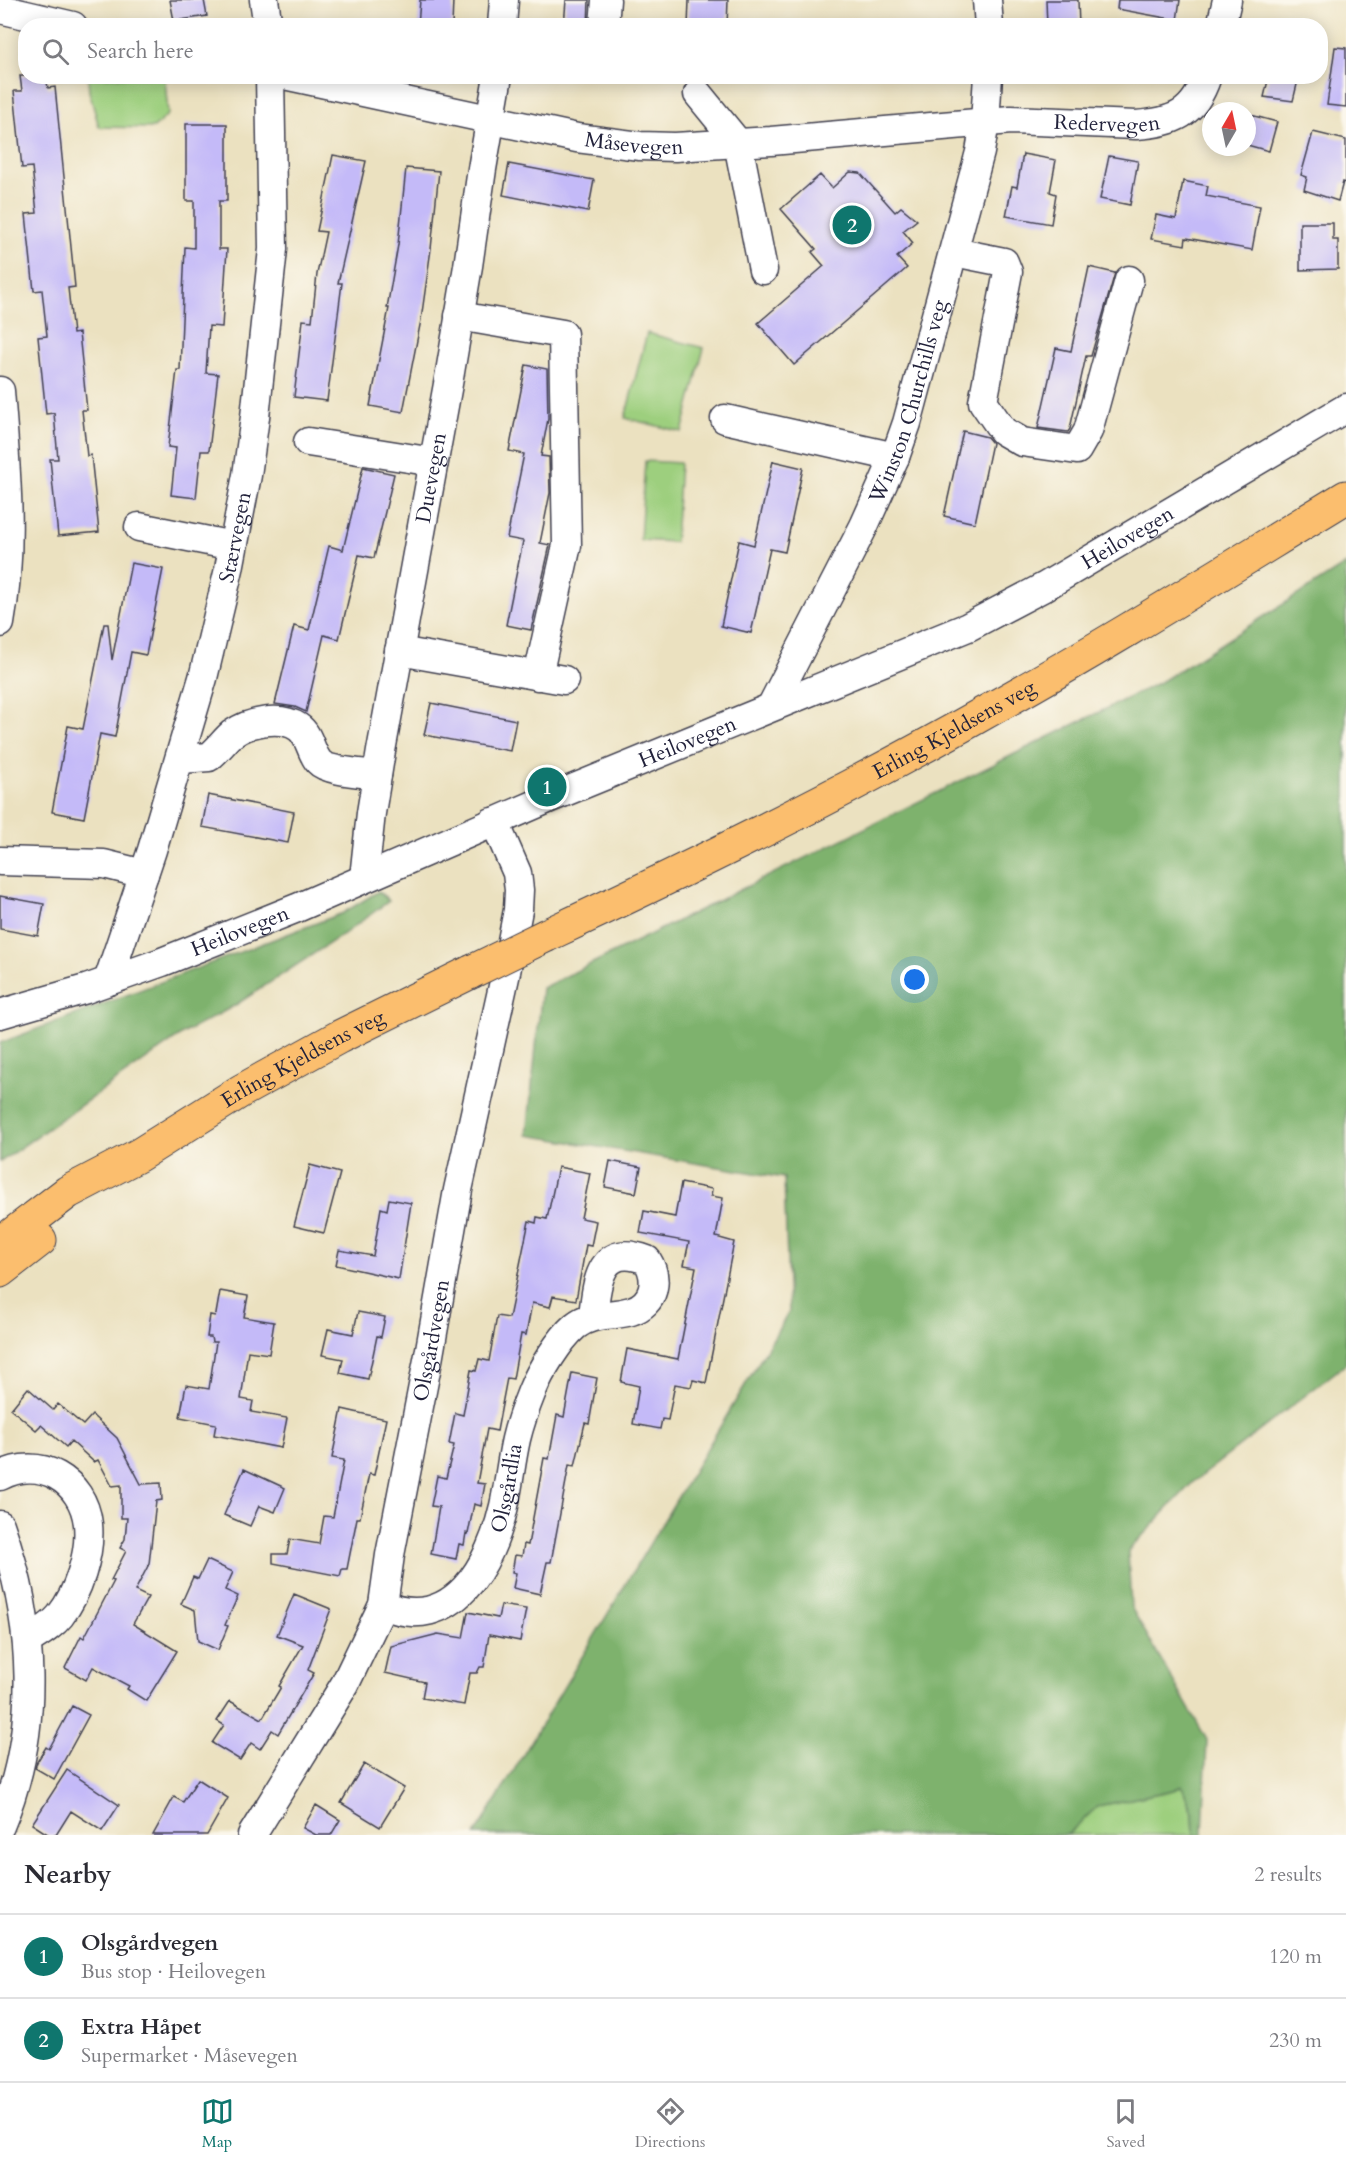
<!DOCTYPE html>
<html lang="en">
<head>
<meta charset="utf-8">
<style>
	:root { --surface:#fff; --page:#f7f7f7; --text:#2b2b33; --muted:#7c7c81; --line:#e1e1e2; --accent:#0f766e }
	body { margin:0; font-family:Cardo,serif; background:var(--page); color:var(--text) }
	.compass { position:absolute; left:1202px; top:102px; width:54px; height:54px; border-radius:50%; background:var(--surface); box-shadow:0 3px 15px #0003; rotate:9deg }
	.you { position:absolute; left:915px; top:980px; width:21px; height:21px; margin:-15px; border:4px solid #fff; border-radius:50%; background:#1a73e8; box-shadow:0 0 0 9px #1a73e833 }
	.badge { display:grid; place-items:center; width:39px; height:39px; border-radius:50%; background:var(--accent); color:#fff; font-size:20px; font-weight:700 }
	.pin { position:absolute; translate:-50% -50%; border:3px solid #fff; box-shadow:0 2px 6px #0006 }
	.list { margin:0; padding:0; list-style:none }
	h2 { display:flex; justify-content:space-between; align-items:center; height:78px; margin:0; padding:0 24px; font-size:26px }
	h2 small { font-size:20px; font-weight:400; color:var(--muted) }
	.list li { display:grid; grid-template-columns:39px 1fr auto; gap:18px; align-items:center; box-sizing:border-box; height:84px; padding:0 24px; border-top:2px solid var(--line) }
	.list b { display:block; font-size:22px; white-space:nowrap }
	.list p { margin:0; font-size:20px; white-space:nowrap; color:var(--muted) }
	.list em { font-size:20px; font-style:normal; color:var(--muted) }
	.icon { flex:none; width:33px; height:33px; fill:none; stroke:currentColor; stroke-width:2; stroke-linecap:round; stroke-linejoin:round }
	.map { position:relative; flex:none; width:1346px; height:1835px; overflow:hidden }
	.search { position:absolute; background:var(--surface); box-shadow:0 3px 15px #0003; left:18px; right:18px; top:18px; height:66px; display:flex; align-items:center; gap:15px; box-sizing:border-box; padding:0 21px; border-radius:24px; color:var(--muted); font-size:22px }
	.sheet { height:246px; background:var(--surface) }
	nav { display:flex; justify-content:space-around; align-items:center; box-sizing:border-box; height:84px; border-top:2px solid var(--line); background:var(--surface); font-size:16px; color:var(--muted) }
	nav a { display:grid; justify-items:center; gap:3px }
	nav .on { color:var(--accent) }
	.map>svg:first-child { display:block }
	.green { fill:#9dcf7e; stroke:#60785c; stroke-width:1.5 }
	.forest { fill:#7eb26d; stroke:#506a54; stroke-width:1.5 }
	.building { fill:#c4baf8 }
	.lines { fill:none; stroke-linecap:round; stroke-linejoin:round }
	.minor-casing { stroke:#403f4f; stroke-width:31 }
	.highway-casing { stroke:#403f4f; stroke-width:35 }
	.minor { stroke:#fff; stroke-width:28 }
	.highway { stroke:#fbbe6e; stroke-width:33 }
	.highway-bridge-casing { stroke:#403f4f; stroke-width:35; stroke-linecap:butt }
	.highway-bridge { stroke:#fbbe6e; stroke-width:33 }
	.labels { text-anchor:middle; stroke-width:4.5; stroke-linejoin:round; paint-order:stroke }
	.street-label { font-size:21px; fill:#22223b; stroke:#fbf7ec }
</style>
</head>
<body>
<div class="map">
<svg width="1346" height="1835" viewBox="0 0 1346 1835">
	<rect width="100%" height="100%" fill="#fbf7ec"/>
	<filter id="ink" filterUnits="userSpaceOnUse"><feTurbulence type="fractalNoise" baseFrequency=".0167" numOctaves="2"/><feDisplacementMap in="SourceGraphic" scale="12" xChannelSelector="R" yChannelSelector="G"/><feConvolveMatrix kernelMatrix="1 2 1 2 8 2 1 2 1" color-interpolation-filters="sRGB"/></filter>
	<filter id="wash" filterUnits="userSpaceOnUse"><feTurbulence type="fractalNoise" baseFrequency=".008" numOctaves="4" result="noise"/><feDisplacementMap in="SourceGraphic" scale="24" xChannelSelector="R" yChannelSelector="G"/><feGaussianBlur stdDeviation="1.35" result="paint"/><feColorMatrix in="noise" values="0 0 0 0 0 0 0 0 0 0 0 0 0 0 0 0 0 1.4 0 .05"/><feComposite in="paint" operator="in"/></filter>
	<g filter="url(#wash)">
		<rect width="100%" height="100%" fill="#ebe1c0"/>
		<path class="green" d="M 88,77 L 162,77 L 165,80 L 168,114 L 154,128 L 99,127 L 89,91 Z
			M 647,333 L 704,348 L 682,432 L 625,418 Z
			M 645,461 L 680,463 L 675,542 L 640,540 Z
			M 1182,1786 L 1193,1815 L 1194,1835 L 1067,1835 L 1097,1806 L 1173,1790 Z"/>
		<path class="forest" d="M 1346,564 L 1346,1364 L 1192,1483 L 1128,1551 L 1131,1607 L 1207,1740 L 1203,1835 L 1194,1835 L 1193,1815 L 1182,1786 L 1173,1790 L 1098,1806 L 1067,1835 L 475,1835 L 789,1312 L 784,1178 L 527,1135 L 542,988 L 1164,680 Z
			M 379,891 L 389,901 L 344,934 L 234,1006 L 184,1033 L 0,1162 L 0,1043 L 343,913 Z"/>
		<g id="blocks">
			<path class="building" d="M 170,0 L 204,0 L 207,16 L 174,21 Z
				M 420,0 L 453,0 L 452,26 L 418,26 Z
				M 566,0 L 589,0 L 588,26 L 564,26 Z
				M 689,0 L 728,0 L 727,26 L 688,26 Z
				M 1046,0 L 1078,0 L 1079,26 L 1047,26 Z
				M 1118,0 L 1180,0 L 1177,20 L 1117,9 Z
				M 1335,47 L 1346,48 L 1346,107 L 1327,105 Z
				M 20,76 L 46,76 L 48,88 L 55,87 L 75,287 L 68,288 L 73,334 L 79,333 L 87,410 L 82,410 L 87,456 L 91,455 L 99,532 L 58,536 L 50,459 L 58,459 L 54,413 L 46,414 L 38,337 L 47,336 L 42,290 L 34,291 L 26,214 L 37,213 L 32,167 L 22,168 L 14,91 L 22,91 Z
				M 1269,76 L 1299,76 L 1293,101 L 1264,97 Z
				M 1247,114 L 1277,122 L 1269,151 L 1247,145 Z
				M 186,124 L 227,124 L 227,201 L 219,201 L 219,249 L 227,249 L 222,327 L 209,326 L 206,373 L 218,374 L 209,451 L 201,451 L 196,498 L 171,495 L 176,448 L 168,447 L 177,370 L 180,370 L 185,247 L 194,248 L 194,201 L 186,201 Z
				M 1313,132 L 1346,140 L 1346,183 L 1343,182 L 1338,201 L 1304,190 L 1307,177 L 1301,175 Z
				M 1023,154 L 1056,160 L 1050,192 L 1056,194 L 1051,224 L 1006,216 L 1012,186 L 1017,187 Z
				M 333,155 L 366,161 L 338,283 L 342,283 L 327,401 L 294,397 L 303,320 L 312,321 L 317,274 L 326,232 L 317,231 Z
				M 1109,156 L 1138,161 L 1130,205 L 1100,199 Z
				M 509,164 L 594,180 L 588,212 L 503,195 Z
				M 406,168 L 439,171 L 431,249 L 421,320 L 403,412 L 370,406 L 389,308 L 387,308 L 398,245 Z
				M 850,172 L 860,173 L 895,212 L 901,207 L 917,220 L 903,231 L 913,243 L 897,257 L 907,268 L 794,365 L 758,323 L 824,266 L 812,252 L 816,249 L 781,209 L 820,175 L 832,188 Z
				M 1183,181 L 1208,186 L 1206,196 L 1260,206 L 1252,250 L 1186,238 L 1185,245 L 1151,239 L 1156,215 L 1176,219 Z
				M 1300,223 L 1333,223 L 1333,240 L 1338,240 L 1338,269 L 1300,270 Z
				M 1089,267 L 1115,273 L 1091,356 L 1086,356 L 1070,429 L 1068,432 L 1038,428 L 1056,348 L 1071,351 Z
				M 526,365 L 547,369 L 548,419 L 541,456 L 549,457 L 550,493 L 540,543 L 550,545 L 531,630 L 506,625 L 523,541 L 507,538 L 524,454 L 509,451 Z
				M 963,431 L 987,437 L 992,443 L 975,523 L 944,516 Z
				M 773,461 L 803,468 L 785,552 L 770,549 L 751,633 L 721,626 L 739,541 L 754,545 Z
				M 363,467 L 394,474 L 374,558 L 359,555 L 339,639 L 324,635 L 306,712 L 295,707 L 275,704 L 294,626 L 309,630 L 329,546 L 343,550 Z
				M 131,563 L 163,569 L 146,655 L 131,652 L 115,737 L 100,734 L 84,818 L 52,812 L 68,726 L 83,729 L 104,624 L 108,624 L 112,660 Z
				M 431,703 L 516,720 L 510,751 L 424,735 Z
				M 208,795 L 294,812 L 288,843 L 202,827 Z
				M 0,896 L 44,904 L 38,936 L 0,929 Z
				M 610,1161 L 641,1167 L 636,1193 L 605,1187 Z
				M 310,1165 L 340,1173 L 324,1233 L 294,1226 Z
				M 558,1167 L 590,1173 L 581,1218 L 596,1221 L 591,1246 L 586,1245 L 576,1300 L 553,1296 L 550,1307 L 532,1303 L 526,1335 L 521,1334 L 513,1379 L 507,1378 L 497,1431 L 487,1429 L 477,1483 L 485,1484 L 481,1506 L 474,1504 L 468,1534 L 466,1533 L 464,1545 L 459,1544 L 456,1559 L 431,1554 L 439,1507 L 431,1506 L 437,1476 L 446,1478 L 454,1445 L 449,1444 L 455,1413 L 463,1415 L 471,1370 L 476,1371 L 479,1359 L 489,1361 L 497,1316 L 509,1318 L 529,1221 L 536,1223 L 537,1217 L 547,1219 Z
				M 681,1183 L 712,1189 L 711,1196 L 723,1198 L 716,1237 L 734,1242 L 706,1383 L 693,1380 L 691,1387 L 675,1384 L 668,1420 L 662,1419 L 660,1429 L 633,1424 L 639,1386 L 621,1382 L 627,1349 L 678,1359 L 696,1267 L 684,1265 L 689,1242 L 640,1233 L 644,1211 L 675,1217 Z
				M 389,1199 L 411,1203 L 399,1279 L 336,1265 L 339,1250 L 373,1256 L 381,1208 L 387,1210 Z
				M 220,1291 L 248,1296 L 244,1317 L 274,1322 L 269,1354 L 248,1351 L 241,1399 L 253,1401 L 251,1412 L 287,1418 L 281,1448 L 214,1435 L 216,1424 L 180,1417 L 186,1385 L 209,1389 L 216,1342 L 212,1342 L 211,1337 L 207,1337 L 210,1315 L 215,1316 L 216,1314 Z
				M 358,1312 L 385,1317 L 381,1337 L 377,1336 L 368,1379 L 340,1373 L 343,1359 L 322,1355 L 328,1329 L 353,1334 Z
				M 572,1373 L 597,1378 L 589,1424 L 585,1423 L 575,1466 L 569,1465 L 551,1562 L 547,1562 L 540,1594 L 513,1588 L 516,1573 L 512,1572 L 515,1555 L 522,1556 L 524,1544 L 528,1545 L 544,1458 L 549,1459 L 557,1415 L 564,1417 Z
				M 28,1388 L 53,1410 L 58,1404 L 83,1425 L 92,1415 L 117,1438 L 141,1484 L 161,1483 L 162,1500 L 156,1501 L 149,1564 L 135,1591 L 148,1597 L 133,1624 L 177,1651 L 146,1701 L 127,1689 L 129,1686 L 93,1667 L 86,1680 L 65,1668 L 81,1636 L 84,1638 L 114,1581 L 111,1580 L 126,1551 L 120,1548 L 125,1539 L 127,1518 L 121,1518 L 121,1485 L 112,1486 L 98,1460 L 94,1462 L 71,1441 L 66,1447 L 41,1425 L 36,1430 L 11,1409 Z
				M 342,1409 L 386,1419 L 374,1475 L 369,1474 L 360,1518 L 357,1518 L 347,1569 L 342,1569 L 340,1576 L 273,1563 L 273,1554 L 287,1554 L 290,1539 L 319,1544 L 324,1516 L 333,1517 L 344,1460 L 332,1458 Z
				M 244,1469 L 285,1488 L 275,1512 L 259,1506 L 250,1526 L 224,1515 Z
				M 207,1560 L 233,1572 L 225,1590 L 238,1596 L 225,1625 L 228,1626 L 218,1650 L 198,1641 L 195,1610 L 181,1604 L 193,1577 L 198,1579 Z
				M 294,1594 L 331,1609 L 308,1670 L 314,1673 L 278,1734 L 272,1730 L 260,1749 L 251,1743 L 240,1760 L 212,1743 L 224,1725 L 217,1721 L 230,1701 L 262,1719 L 281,1687 L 279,1686 L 303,1645 L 277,1635 Z
				M 501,1605 L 526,1609 L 520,1641 L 489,1635 L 484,1667 L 480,1667 L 477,1673 L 470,1673 L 464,1705 L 422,1698 L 425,1682 L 385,1673 L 391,1646 L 438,1634 L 463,1638 L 468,1612 L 498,1618 Z
				M 72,1706 L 89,1715 L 54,1779 L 35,1768 L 37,1762 L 46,1747 L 49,1749 Z
				M 364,1764 L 404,1788 L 380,1827 L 341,1803 Z
				M 67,1770 L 119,1805 L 102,1831 L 71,1811 L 56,1835 L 49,1835 L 32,1824 Z
				M 198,1779 L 228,1798 L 207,1835 L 153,1835 L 174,1797 L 183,1802 Z
				M 316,1805 L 340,1820 L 331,1835 L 316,1835 L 303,1828 Z"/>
		</g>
	</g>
	<g filter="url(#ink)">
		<use href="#blocks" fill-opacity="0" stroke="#403f4f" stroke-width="1.5"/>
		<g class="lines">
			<defs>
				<g id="minor">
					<path d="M 264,0 L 268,26"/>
					<path d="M 987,0 L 989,26"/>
					<path d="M 0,9 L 73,26"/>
					<path d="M 502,26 L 504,0"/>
					<path d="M 604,26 L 606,0"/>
					<path d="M 1221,26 L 1227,0"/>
					<path id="s1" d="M 289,76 L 577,138 L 640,146 L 675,147 L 771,141 L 1011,120 L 1136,125 C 1174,122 1194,115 1207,76"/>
					<path d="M 698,94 L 738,143 L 763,270"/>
					<path d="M 954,252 L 1004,262 L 1008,272 L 983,402 L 1003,431 L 1022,442 L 1077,450 L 1088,431 L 1129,280"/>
					<path d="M 459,316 L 563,334 L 567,545 L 538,676"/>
					<path d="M 0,391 C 6,468 14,546 0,623"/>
					<path d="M 725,419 L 895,457"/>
					<path d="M 308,442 L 434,462"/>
					<path d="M 139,527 L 233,546"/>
					<path d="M 399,651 L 564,680"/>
					<path id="s2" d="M 772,705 L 864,526 L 895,457 L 907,423 L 980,152 L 985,122 L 988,76"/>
					<path d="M 180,759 L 209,757 C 218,750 224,741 232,734 C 248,722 280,715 298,727 C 310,735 310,752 319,762 C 327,771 364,773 377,775"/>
					<path d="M 0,861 L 104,864 L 144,874"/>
					<path id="s3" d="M 364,878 L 371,813 L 381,751 L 448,384 L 468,266 L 482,169 L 498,76"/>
					<path id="s4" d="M 108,981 L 152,850 L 203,678 L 229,569 L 247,475 L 255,417 L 273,249 L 270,76"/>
					<path id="s5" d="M 0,1014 L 86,989 L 162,962 L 297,908 L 550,798 L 968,627 L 1044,587 L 1346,408"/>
					<path d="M 0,1476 C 40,1455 83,1480 88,1524 C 91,1554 78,1593 60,1616 C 51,1627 38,1634 27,1641"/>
					<path d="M 0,1525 C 35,1623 41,1729 0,1826"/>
					<path id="s6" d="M 383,1605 C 453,1635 491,1564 504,1506 C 509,1484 511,1461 516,1439 C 520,1422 526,1406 532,1391 C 540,1371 559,1340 575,1326 C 592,1312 611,1317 631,1311 C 655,1304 659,1279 647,1260 C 600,1242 597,1281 593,1316"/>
					<path id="s7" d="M 252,1835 L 345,1684 L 383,1605 L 390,1555 L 429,1355 L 458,1190 L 505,977 L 518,910 L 519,890 L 517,873 L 500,834 L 492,822"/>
				</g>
				<g id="highway">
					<path id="s8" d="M 547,935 C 695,866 842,794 984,713 C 1107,645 1226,570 1346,497"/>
					<path id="s9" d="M 0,1244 L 68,1192 L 139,1155 L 241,1091 L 339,1037 L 471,972"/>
					<path d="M 0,1271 L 40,1240"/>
				</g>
			</defs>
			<use href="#minor" class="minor-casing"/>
			<use href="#highway" class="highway-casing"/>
			<use href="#minor" class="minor"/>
			<use href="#highway" class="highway"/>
			<defs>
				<path id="highway-bridge" d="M 471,972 L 547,935"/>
			</defs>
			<use href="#highway-bridge" class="highway-bridge-casing"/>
			<use href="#highway-bridge" class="highway-bridge"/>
		</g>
	</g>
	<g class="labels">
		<g class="street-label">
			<text dy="7" stroke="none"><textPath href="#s1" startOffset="826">Redervegen</textPath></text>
			<text dy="7" stroke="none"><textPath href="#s1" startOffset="352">Måsevegen</textPath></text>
			<text dy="7" stroke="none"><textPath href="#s2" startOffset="334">Winston Churchills veg</textPath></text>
			<text dy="7" stroke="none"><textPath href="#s3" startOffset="406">Duevegen</textPath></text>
			<text dy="7" stroke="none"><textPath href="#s4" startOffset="462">Stærvegen</textPath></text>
			<text dy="7" stroke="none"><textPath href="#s5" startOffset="1226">Heilovegen</textPath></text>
			<text dy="7" stroke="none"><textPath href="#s8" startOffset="456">Erling Kjeldsens veg</textPath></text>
			<text dy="7" stroke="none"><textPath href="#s5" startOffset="740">Heilovegen</textPath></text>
			<text dy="7" stroke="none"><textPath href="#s5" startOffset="254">Heilovegen</textPath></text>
			<text dy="7" stroke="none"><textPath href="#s9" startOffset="356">Erling Kjeldsens veg</textPath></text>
			<text dy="7" stroke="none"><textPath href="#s7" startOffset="534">Olsgårdvegen</textPath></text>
			<text dy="7" stroke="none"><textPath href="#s6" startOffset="200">Olsgårdlia</textPath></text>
		</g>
	</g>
</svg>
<svg class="compass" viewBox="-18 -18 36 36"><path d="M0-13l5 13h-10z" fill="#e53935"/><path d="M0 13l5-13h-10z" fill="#7c7c81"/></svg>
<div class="you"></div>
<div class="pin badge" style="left:547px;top:787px">1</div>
<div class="pin badge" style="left:852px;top:225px">2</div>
<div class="search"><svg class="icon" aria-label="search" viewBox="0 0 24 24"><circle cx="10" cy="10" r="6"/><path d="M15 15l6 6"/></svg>Search here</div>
</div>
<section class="sheet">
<h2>Nearby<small>2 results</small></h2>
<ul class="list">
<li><span class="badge">1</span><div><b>Olsgårdvegen</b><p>Bus stop · Heilovegen</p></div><em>120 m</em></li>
<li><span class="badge">2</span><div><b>Extra Håpet</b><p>Supermarket · Måsevegen</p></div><em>230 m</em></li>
</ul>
</section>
<nav>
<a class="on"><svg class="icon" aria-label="map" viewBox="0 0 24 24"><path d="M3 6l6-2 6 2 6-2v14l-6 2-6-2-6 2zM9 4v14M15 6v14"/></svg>Map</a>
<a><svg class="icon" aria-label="directions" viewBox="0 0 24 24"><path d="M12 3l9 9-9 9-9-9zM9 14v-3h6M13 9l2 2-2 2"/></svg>Directions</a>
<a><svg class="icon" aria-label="saved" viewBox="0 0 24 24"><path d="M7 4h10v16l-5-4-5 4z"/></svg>Saved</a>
</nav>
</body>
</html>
